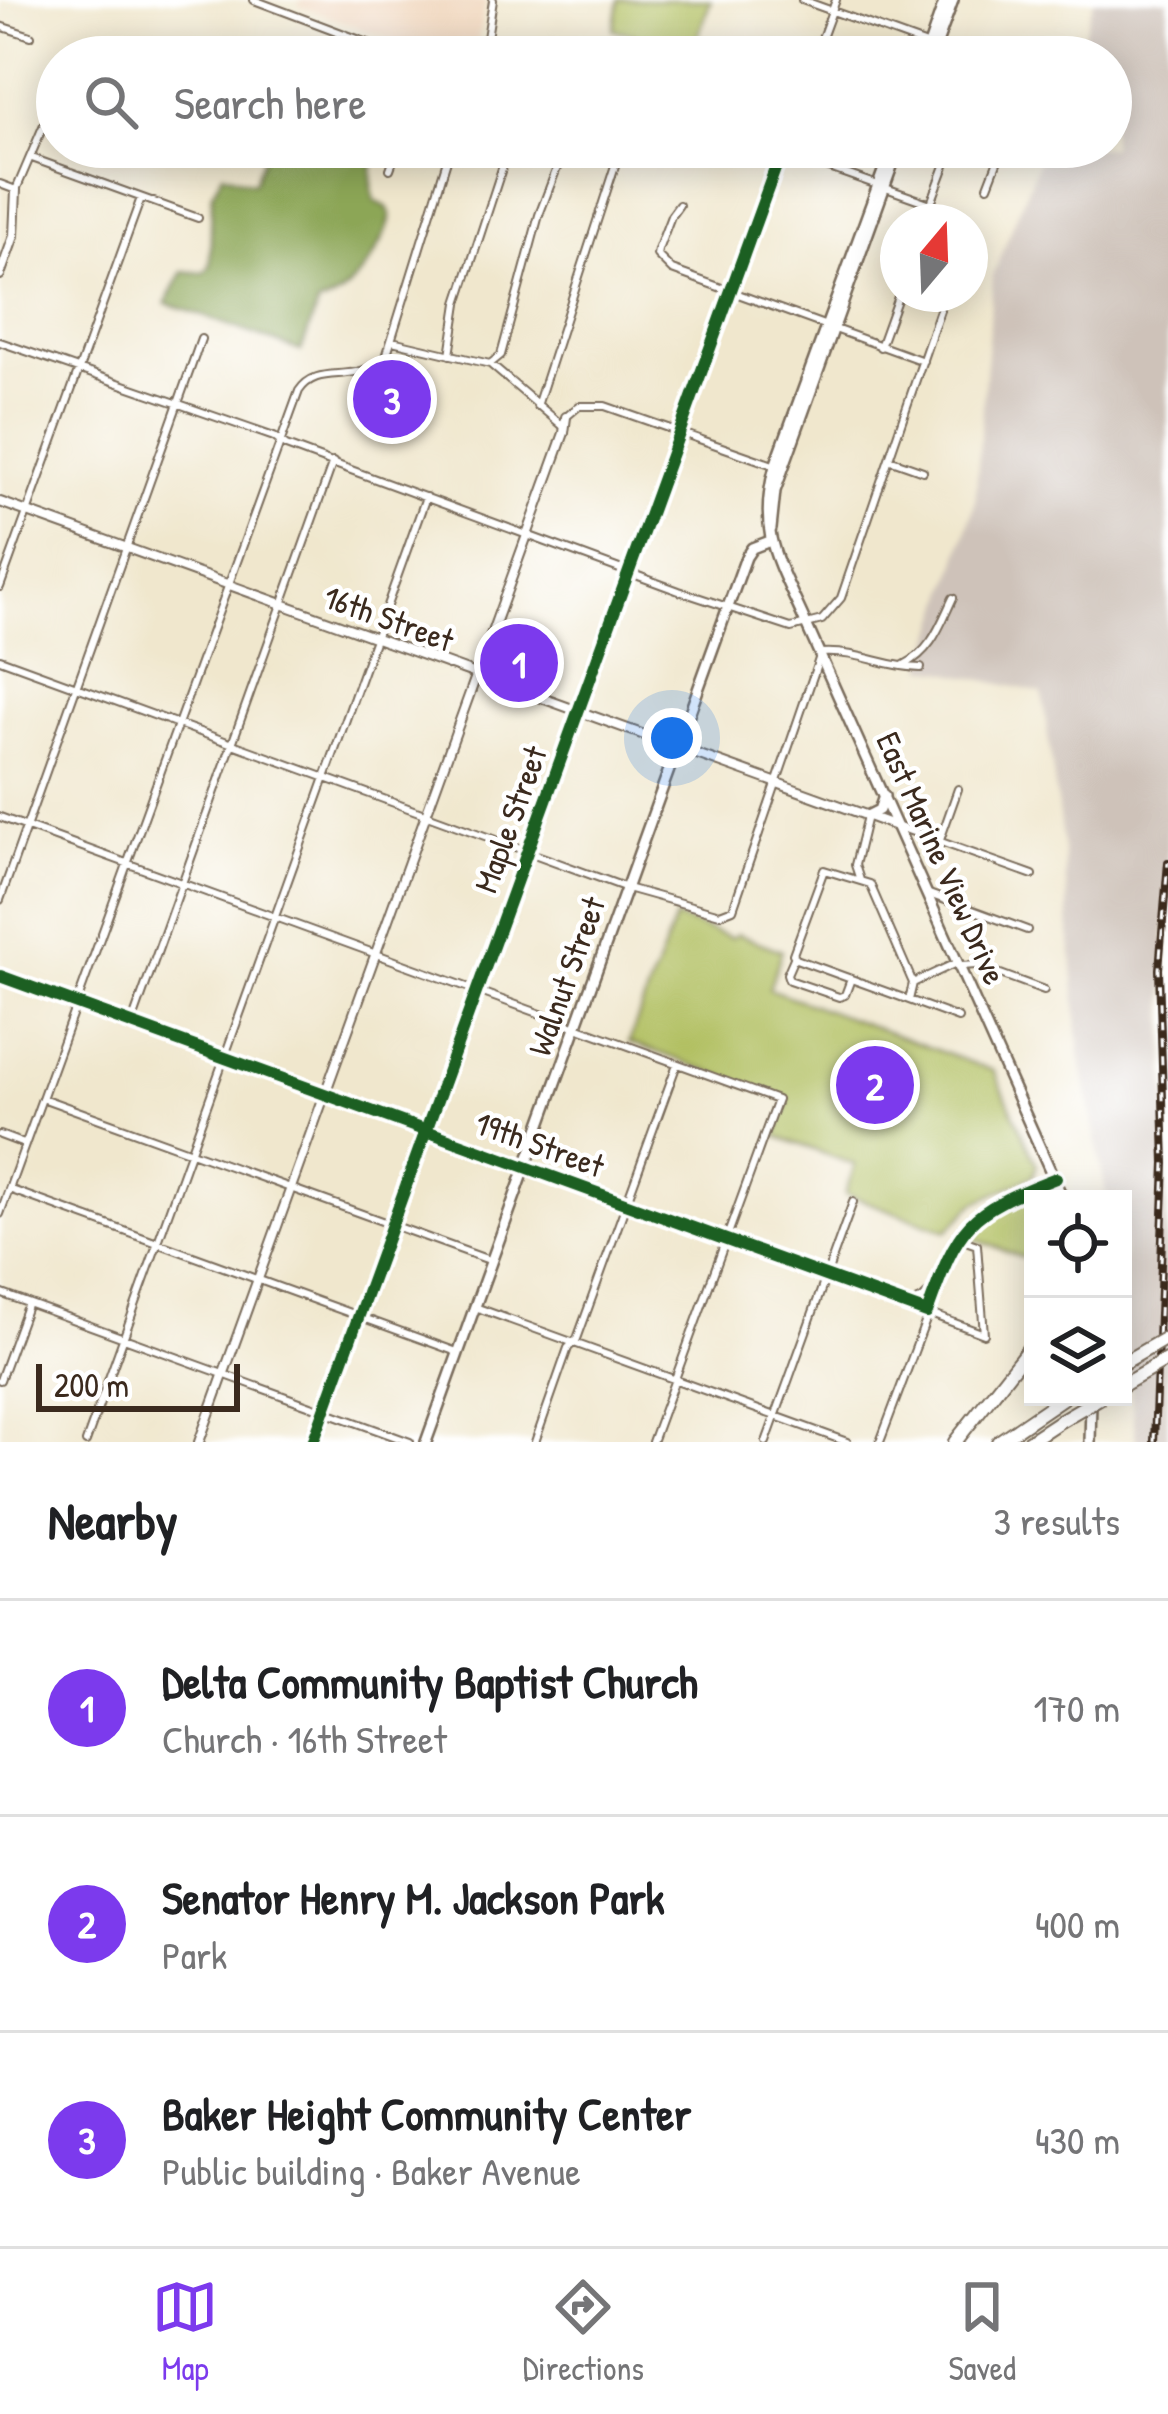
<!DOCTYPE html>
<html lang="en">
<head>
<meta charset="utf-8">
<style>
	:root { --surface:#fff; --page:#f6f6f6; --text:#202124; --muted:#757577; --line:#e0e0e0; --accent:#7c3aed }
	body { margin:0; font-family:"Patrick Hand",sans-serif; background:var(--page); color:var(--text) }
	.controls { position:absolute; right:36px; bottom:36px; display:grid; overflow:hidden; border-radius:0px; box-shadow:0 6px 30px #0003 }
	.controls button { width:108px; height:108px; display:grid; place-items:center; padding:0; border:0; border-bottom:3px solid var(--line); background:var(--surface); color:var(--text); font:60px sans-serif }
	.compass { position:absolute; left:880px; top:204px; width:108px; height:108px; border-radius:50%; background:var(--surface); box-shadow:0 6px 30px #0003; rotate:19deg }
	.scale { position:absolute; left:36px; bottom:30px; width:204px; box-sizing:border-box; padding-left:12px; border:6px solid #3b2a1e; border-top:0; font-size:33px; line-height:42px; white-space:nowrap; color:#3b2a1e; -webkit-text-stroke:9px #fff; paint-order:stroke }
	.you { position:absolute; left:672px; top:738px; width:42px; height:42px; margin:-30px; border:9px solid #fff; border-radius:50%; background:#1a73e8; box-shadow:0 0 0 18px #1a73e833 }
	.badge { display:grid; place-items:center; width:78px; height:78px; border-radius:50%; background:var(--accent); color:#fff; font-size:39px; font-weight:700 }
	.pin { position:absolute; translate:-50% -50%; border:6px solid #fff; box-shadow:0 3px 12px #0006 }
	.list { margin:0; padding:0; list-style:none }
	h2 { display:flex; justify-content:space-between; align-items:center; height:156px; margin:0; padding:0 48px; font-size:51px }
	h2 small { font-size:39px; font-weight:400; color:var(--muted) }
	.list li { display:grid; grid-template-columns:78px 1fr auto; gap:36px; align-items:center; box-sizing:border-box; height:216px; padding:0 48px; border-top:3px solid var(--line) }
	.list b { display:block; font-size:45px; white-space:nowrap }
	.list p { margin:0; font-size:39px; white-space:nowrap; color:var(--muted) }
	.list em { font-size:39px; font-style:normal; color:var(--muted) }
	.icon { flex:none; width:66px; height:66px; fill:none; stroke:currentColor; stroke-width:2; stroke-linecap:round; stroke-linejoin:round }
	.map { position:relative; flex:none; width:1168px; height:1442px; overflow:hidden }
	.search { position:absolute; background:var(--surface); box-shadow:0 6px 30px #0003; left:36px; right:36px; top:36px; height:132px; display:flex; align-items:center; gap:30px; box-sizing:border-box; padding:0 42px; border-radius:66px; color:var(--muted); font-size:45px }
	.sheet { height:804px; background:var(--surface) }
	nav { display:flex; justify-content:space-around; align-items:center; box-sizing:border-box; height:168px; border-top:3px solid var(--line); background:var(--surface); font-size:33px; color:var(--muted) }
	nav a { display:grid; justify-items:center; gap:6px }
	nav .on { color:var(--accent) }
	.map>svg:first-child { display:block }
	.built { fill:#f0d6bc }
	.industrial { fill:#cec2b9 }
	.green { fill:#b1bf61; stroke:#767440; stroke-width:3 }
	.forest { fill:#8ca657; stroke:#64683a; stroke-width:3 }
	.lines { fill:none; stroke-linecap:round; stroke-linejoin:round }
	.minor-casing { stroke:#7a6c5b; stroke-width:10 }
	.tertiary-casing { stroke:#7a6c5b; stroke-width:12 }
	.secondary-casing { stroke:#7a6c5b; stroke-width:14 }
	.motorway-casing { stroke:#7a6c5b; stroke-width:16 }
	.minor { stroke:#fff; stroke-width:6 }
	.tertiary { stroke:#fff; stroke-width:8 }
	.secondary { stroke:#fff; stroke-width:9 }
	.motorway { stroke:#fff; stroke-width:12 }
	.rail-casing { stroke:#3b2a1e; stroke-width:8 }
	.rail { stroke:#fff; stroke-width:3; stroke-dasharray:9; stroke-linecap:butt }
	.motorway-bridge-casing { stroke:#7a6c5b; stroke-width:16; stroke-linecap:butt }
	.motorway-bridge { stroke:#fff; stroke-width:12 }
	.cycleway-casing { stroke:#fff; stroke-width:20 }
	.cycleway { stroke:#1b5e20; stroke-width:12 }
	.labels { text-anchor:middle; stroke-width:9; stroke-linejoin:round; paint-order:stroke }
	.street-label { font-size:33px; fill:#3b2a1e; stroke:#fff }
</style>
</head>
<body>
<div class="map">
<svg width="1168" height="1442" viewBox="0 0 1168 1442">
	<rect width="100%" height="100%" fill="#fff"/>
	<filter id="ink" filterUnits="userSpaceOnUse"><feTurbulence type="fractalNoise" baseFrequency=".00833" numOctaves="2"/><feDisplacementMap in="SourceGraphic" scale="24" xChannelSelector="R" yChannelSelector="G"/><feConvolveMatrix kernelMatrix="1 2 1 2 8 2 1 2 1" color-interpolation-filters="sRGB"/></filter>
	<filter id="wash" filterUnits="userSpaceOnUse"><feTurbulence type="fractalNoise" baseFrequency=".004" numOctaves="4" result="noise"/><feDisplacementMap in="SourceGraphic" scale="48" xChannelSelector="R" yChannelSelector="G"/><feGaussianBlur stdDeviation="2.7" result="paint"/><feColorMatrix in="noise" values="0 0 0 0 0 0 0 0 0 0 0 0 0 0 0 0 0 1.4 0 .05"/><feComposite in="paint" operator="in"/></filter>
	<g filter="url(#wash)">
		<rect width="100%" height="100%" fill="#f0e7cd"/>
		<path class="built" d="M 301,0 L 486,0 L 475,54 L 462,55 L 397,42 L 299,6 Z"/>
		<path class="industrial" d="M 1094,0 L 1168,0 L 1168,903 L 1165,929 L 1168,1442 L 1136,1442 L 1123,1317 L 1123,1199 L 1107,1199 L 1080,1055 L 1063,846 L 1042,693 L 924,667 L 975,503 L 993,275 L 1044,147 L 1111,147 L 1111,57 L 1077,57 Z"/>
		<path class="green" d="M 619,0 L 711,0 L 690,57 L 632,57 L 635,34 L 614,30 Z
			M 675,918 L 731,938 L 737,934 L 782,951 L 769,989 L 994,1071 L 1037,1165 L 1033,1176 L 975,1203 L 947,1231 L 845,1194 L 855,1165 L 776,1136 L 789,1100 L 629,1042 Z
			M 1037,1193 L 1053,1199 L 1033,1199 L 1033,1261 L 968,1237 L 985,1217 Z"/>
		<path class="forest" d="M 267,147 L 373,147 L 372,189 L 375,201 L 387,207 L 391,215 C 385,246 351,299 318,304 L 301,351 L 166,303 L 183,271 L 204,273 L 210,266 L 212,194 L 223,173 L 254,183 Z"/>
	</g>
	<g filter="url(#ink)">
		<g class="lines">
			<defs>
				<path id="minor" d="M 254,0 L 384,49 L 428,57
					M 802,0 L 960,57
					M 0,26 L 31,36
					M 484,57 L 493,0
					M 701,57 L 708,45 L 732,52 L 731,57
					M 815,57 L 836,0
					M 227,147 L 237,151
					M 770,147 L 931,204
					M 971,152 L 972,147
					M 32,158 L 198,218
					M 390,169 L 398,147
					M 0,184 L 16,190 L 48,115 L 57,105
					M 988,186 L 1003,147
					M 679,205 L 671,216 L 658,250 L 657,255 L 672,270 L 923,361
					M 924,222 L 952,147
					M 392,341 L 490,364 L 564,427
					M 0,342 L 274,437 L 286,446 L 679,591 L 791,628 L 822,620 L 841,598 L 940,310
					M 880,347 L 899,294
					M 450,355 L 458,303 L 509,147
					M 490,364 L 501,355 L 539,215 L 565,147
					M 537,406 L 621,147
					M 566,417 L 579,406 L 605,406 L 776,466
					M 889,459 L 923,471
					M 0,587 L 141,198
					M 0,659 L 627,888 L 720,914 L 733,909 L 821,653 C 861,651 883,667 921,668
					M 904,665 C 932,651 940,625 953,598
					M 0,817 L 777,1100 L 652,1442
					M 899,827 L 1033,875
					M 940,840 L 958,789
					M 860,880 L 855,865 L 867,816
					M 929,894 L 1027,930
					M 0,900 L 201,339
					M 794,958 L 787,974 L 789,980 L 839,997 L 845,995 L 851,979
					M 962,966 L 976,965 L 1044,990
					M 913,983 L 870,884 L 824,870 L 793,954 L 796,959 L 909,1000 L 913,983 L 956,963
					M 909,1000 L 958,1018
					M 132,1023 L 333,462
					M 42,1098 L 492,1261
					M 0,1135 L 24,1144
					M 9,1189 L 457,1352
					M 0,1214 L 299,391 C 319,361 354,387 386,357 L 451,147
					M 0,1293 L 410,1442
					M 475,1307 L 847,1442
					M 928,1313 L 984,1334 L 977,1245 L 957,1238
					M 0,1380 L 28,1303
					M 86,1442 L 426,497
					M 313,1442 L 783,147
					M 535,1442 L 568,1348 L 577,1339 L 677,1064
					M 766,1442 L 853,1202
					M 880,1442 L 957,1238 C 982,1205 1015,1194 1052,1180"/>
				<path id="tertiary" d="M 0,275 L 14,236 L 16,190
					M 0,502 L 896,826
					M 0,976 L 927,1313
					M 910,1306 L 923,1300 L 937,1286
					M 199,1442 L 564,433 L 566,417"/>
				<path id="secondary" d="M 925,57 L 945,0
					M 932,57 L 953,0
					M 892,147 L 775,466 C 756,535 780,564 807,626 L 1063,1199
					M 771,529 L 775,491 L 899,147
					M 867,816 L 879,810 L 884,796
					M 426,1442 L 746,557 L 752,548 L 770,541
					M 1090,1442 L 1091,1402"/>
				<path id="motorway" d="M 955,1442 L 1033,1343
					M 998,1442 L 1064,1397
					M 1028,1442 L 1060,1421"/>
			</defs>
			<use href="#minor" class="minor-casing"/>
			<use href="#tertiary" class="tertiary-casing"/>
			<use href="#secondary" class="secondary-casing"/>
			<use href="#motorway" class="motorway-casing"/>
			<use href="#minor" class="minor"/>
			<use href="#tertiary" class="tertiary"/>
			<use href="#secondary" class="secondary"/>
			<use href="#motorway" class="motorway"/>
			<defs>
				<path id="rail" d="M 1154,1442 L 1165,1163 L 1159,969 L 1168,862"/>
			</defs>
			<use href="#rail" class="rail-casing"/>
			<use href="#rail" class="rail"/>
			<defs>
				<path id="motorway-bridge" d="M 1123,1363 L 1168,1337
					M 1123,1385 L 1168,1359
					M 1060,1421 L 1101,1397"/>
			</defs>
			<use href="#motorway-bridge" class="motorway-bridge-casing"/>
			<use href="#motorway-bridge" class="motorway-bridge"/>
			<defs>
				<path id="cycleway" d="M 0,976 L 927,1313 C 959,1223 966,1213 1056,1178
					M 313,1442 L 783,147"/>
			</defs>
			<use href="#cycleway" class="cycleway-casing"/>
			<use href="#cycleway" class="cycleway"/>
		</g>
	</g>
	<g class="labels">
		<g class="street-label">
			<text transform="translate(389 618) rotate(20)" y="12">16th Street</text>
			<text transform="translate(510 819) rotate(-70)" y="12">Maple Street</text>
			<text transform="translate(942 858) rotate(66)" y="12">East Marine View Drive</text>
			<text transform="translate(566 976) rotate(-70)" y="12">Walnut Street</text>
			<text transform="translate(540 1144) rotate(20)" y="12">19th Street</text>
		</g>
	</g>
</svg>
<div class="controls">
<button><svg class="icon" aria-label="locate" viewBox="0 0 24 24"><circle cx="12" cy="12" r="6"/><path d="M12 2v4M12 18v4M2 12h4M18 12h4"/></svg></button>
<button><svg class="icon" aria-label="layers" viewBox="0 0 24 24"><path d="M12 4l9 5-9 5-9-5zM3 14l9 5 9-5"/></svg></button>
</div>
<svg class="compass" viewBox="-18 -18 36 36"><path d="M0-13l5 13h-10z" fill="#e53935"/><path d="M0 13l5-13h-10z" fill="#757577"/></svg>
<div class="scale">200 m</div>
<div class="you"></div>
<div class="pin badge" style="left:519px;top:663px">1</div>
<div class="pin badge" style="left:875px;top:1085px">2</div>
<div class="pin badge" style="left:392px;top:399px">3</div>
<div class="search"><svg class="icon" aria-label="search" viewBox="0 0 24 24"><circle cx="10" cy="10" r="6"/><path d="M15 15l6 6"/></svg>Search here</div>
</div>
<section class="sheet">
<h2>Nearby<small>3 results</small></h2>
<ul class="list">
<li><span class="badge">1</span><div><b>Delta Community Baptist Church</b><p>Church · 16th Street</p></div><em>170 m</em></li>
<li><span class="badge">2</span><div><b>Senator Henry M. Jackson Park</b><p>Park</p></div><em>400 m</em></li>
<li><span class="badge">3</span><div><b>Baker Height Community Center</b><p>Public building · Baker Avenue</p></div><em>430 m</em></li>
</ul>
</section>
<nav>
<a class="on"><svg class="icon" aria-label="map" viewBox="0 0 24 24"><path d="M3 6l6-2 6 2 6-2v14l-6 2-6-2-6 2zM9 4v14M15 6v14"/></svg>Map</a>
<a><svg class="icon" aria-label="directions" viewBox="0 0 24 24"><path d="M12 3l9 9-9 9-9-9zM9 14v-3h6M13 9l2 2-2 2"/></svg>Directions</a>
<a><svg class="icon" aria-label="saved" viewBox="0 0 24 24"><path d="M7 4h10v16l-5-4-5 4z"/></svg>Saved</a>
</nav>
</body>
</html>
